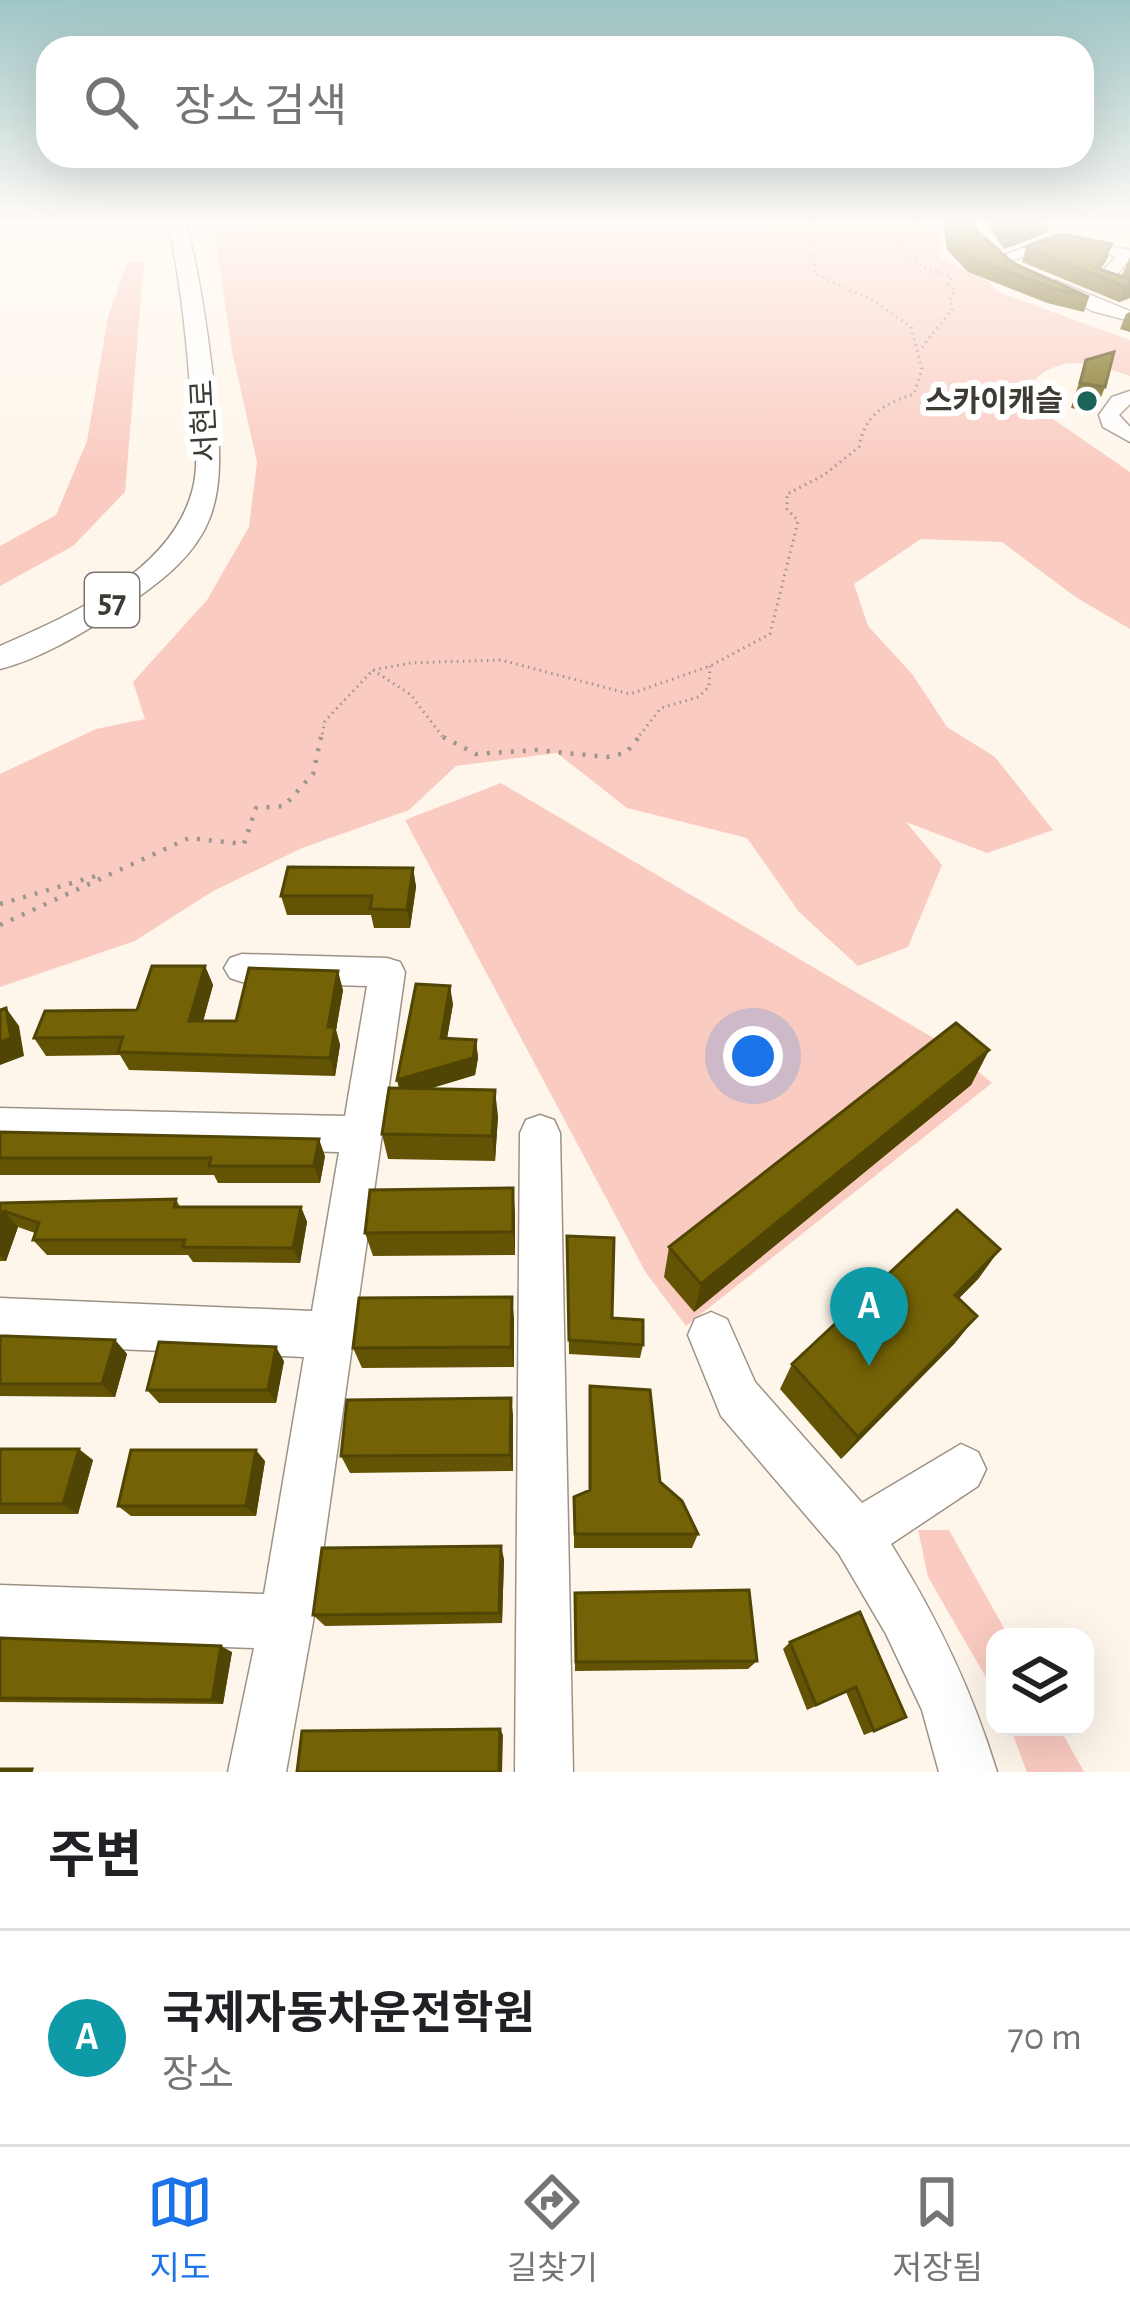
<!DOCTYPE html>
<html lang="ko">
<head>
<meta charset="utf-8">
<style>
	:root { --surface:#fff; --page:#f6f6f6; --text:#202124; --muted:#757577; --line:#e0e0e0; --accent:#1a73e8 }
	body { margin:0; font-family:"Alegreya Sans","Noto Sans KR",sans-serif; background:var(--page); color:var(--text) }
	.controls { position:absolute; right:36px; bottom:36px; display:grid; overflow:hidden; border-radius:24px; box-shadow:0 12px 48px #0002 }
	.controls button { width:108px; height:108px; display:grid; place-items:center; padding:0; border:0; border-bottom:3px solid var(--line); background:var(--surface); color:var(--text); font:60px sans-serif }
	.you { position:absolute; left:753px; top:1056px; width:42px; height:42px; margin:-30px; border:9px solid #fff; border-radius:50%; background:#1a73e8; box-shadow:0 0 0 18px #1a73e833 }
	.badge { display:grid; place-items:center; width:78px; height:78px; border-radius:50%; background:var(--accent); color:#fff; font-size:39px; font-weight:700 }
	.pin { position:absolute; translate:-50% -99px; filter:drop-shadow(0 3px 6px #0008) }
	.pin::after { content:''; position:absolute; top:63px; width:42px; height:36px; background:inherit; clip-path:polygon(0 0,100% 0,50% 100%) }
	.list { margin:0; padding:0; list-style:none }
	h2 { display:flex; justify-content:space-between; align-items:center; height:156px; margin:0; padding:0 48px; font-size:51px }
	h2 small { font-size:39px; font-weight:400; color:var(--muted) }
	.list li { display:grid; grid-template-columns:78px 1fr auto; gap:36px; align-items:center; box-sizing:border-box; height:216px; padding:0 48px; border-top:3px solid var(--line) }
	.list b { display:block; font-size:45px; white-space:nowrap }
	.list p { margin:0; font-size:39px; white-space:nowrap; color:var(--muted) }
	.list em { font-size:39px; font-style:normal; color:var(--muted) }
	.icon { flex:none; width:66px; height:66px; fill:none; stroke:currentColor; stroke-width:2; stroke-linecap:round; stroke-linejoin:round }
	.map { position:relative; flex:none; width:1130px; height:1772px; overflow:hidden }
	.search { position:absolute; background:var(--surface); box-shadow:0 12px 48px #0002; left:36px; right:36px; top:36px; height:132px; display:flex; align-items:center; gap:30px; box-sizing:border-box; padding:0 42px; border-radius:36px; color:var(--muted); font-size:45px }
	.sheet { height:372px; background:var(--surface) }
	nav { display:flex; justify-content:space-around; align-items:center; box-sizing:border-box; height:168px; border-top:3px solid var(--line); background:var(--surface); font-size:33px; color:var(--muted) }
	nav a { display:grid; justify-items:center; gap:6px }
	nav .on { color:var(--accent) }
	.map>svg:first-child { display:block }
	.green { fill:#facbc0 }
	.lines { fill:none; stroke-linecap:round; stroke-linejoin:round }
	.minor-casing { stroke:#9c9286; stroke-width:3 }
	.major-casing { stroke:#9c9286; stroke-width:3 }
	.path-far1 { stroke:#9c968e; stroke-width:3; stroke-dasharray:1.5 4.5; stroke-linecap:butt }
	.path { stroke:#9c968e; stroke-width:4.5; stroke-dasharray:3 9; stroke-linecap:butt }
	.minor { fill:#fff; fill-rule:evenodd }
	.major { fill:#fff; fill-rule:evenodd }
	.wall { fill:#635405 }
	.shaded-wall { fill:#504504 }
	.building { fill:#736206; stroke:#504504; stroke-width:3 }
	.poi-dot { fill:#1c6458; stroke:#fff; stroke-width:4.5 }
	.labels { text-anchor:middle; stroke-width:12; stroke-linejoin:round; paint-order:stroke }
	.far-poi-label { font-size:30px; font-weight:bold; fill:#3e3a34; stroke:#fff; text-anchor:end }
	.far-street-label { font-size:30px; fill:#3e3a34; stroke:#fff }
	.shield { fill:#fff; stroke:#787571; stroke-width:3 }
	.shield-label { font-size:33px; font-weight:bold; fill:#3e3a34 }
</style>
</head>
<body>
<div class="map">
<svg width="1130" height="1772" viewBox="0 0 1130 1772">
	<rect width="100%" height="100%" fill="#fef6eb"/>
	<path class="green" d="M 213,223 L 933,223 L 942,237 L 940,258 L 988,281 L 998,292 L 1130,340 L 1130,376 C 1095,364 1067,353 1036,378 L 1038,390 L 1050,401 L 1034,406 L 1130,472 L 1130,629 L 1077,598 L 1002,542 L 921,539 L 854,584 L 868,626 L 912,674 L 947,727 L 995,757 L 1053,830 L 987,853 L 906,822 L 942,865 L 908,947 L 858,966 L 799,912 L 747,838 L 627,808 L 557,753 L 456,766 L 409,810 L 302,848 L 213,891 L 135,941 L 0,987 L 0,774 L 96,729 L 145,719 L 133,682 L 207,600 L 249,527 L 257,462 L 232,351 Z
		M 144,261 L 125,492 L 73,546 L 0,586 L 0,546 L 56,515 L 87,441 L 108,317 L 127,263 Z
		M 501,783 L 947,1046 L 992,1083 L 686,1326 L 646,1273 L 405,820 Z
		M 918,1530 L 949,1530 L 1009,1637 L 995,1637 L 995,1693 L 928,1577 Z
		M 1010,1727 L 1059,1727 L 1084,1772 L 1027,1772 Z"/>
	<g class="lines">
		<defs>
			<path id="minor" d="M 1055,235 L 1130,250 L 1130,259 L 1114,278 L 1130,281 L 1130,291 L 1095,280 L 1116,256 L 1056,244 L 1005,263 L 992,260 Z
				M 1044,281 L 1056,281 L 1130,311 L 1130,321 L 1092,311 L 1044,287 Z
				M 1130,391 L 1130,404 L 1119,415 L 1130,427 L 1130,442 L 1103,427 L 1099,415 L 1112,397 Z
				M 242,954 L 387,958 L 400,962 L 405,972 L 313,1622 L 286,1772 L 228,1772 L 254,1648 L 0,1639 L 0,1585 L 264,1594 L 304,1357 L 0,1344 L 0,1298 L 312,1311 L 339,1152 L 0,1144 L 0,1108 L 345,1116 L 367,986 L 242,982 L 230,978 L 224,968 L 230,958 Z
				M 540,1115 L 554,1120 L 560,1133 L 573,1772 L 515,1772 L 520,1133 L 526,1120 Z
				M 711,1312 L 727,1319 L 755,1382 L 862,1503 L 961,1444 L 978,1452 L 986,1469 L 978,1486 L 891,1544 C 937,1617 972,1690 997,1772 L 939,1772 L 922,1710 L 886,1634 L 839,1554 L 721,1416 L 688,1335 L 695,1319 Z"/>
			<path id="major" d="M 168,223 L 186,223 C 200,277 208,332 214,387 C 227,505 222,544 116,612 C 81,634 40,659 0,669 L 0,646 C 71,615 173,571 193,488 C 201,456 192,420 190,387 C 186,332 180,278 168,223 Z"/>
		</defs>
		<use href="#minor" class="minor-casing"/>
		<use href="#major" class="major-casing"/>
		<path class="path-far1" d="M 913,223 L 899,243 L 922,267 L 951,276 L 949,285 L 955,292 L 949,300 L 953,308 L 919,351
			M 373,670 L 411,695 L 445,740
			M 321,740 L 325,721 L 373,670 L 411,663 L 501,660 L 630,694 L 710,666 L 770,634 L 798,521 L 787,509 L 787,494 L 824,475 L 859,447 C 865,414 884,404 914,394 L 922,369 L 911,327 L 874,301 L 815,274 L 812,223
			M 636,740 L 661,708 L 698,697 L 709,687 L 710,666"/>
		<path class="path" d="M 443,737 L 476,754 L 536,750 L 607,757 L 626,753 L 639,737
			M 0,904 L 103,874
			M 0,925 L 189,838 L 244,844 L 256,808 L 284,806 L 313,774 L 321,737"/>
		<use href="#minor" class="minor"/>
		<use href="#major" class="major"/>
	</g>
	<path class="wall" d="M 943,223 L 974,223 L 977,231 L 1013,263 L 1089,297 L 1084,312 L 1047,303 L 968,272 L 947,250 Z
		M 986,223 L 1050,223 L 1047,233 L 1004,249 Z
		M 1026,247 L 1107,259 L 1101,269 L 1129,278 L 1122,275 L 1130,257 L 1130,298 L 1119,302 L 1022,262 Z
		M 1130,312 L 1130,332 L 1120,329 L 1126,314 Z
		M 1086,360 L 1105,387 L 1095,412 L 1071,408 Z
		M 413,868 L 416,887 L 410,928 L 374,928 L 371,915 L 287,915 L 281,896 Z
		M 205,966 L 213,985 L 203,1021 L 236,1021 L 343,990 L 336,1030 L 340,1045 L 335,1076 L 129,1070 L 120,1055 L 46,1056 L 34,1038 L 137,1010 Z
		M 453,1004 L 447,1038 L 476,1040 L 478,1058 L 475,1075 L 429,1089 L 498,1116 L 495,1161 L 388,1159 L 382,1134 L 399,1089 Z
		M 989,1050 L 971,1085 L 694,1312 L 664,1277 L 669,1247 Z
		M 0,1132 L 325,1156 L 320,1183 L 218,1183 L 214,1175 L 0,1175 Z
		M 176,1199 L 180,1207 L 301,1207 L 307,1222 L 300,1263 L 193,1262 L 188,1255 L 47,1255 L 33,1240 L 35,1233 L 18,1227 L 6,1261 L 0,1261 L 0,1203 Z
		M 515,1212 L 515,1255 L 373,1256 L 365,1233 Z
		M 567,1236 L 612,1318 L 643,1345 L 640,1358 L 569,1354 Z
		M 979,1278 L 959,1298 L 955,1343 L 841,1459 L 780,1389 L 792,1364 Z
		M 514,1318 L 514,1367 L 362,1368 L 353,1348 Z
		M 0,1336 L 115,1340 L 127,1354 L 115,1397 L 0,1396 Z
		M 284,1361 L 276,1403 L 159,1403 L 147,1390 Z
		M 590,1386 L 698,1534 L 692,1548 L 574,1548 L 574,1497 L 589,1490 Z
		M 511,1398 L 513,1417 L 513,1471 L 350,1473 L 341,1456 Z
		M 0,1449 L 93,1460 L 78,1514 L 0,1514 Z
		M 265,1461 L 256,1516 L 131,1516 L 118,1506 Z
		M 504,1559 L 502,1623 L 325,1626 L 313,1615 Z
		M 575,1593 L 757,1661 L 748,1669 L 575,1671 Z
		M 860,1612 L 874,1731 L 864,1735 L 846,1692 L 807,1710 L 783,1649 L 790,1642 Z
		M 0,1638 L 232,1652 L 223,1704 L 0,1702 Z"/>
	<path class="shaded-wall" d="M 1039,223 L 1050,223 L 1047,233 L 1004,249 L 1008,234 Z
		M 1112,244 L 1107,259 L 1096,275 L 1096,268 Z
		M 1130,284 L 1130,298 L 1119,302 L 1124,286 Z
		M 413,868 L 416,887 L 410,928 L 407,910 Z
		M 205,966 L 213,985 L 198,1040 L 189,1021 Z
		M 338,971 L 343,990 L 336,1030 L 340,1045 L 335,1076 L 330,1058 L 328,1027 Z
		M 450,986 L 453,1004 L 444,1056 L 441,1038 Z
		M 6,1008 L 19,1026 L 24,1056 L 0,1065 L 0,1042 Z
		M 476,1040 L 478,1058 L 475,1075 L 401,1097 L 397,1080 Z
		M 989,1050 L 971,1085 L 694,1312 L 701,1284 Z
		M 495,1090 L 498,1116 L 495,1161 L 492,1136 Z
		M 319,1139 L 325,1156 L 320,1183 L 314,1166 Z
		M 513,1188 L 515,1212 L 515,1255 L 513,1232 Z
		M 301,1207 L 307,1222 L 300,1263 L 293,1248 Z
		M 4,1211 L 18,1227 L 6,1261 L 0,1255 L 0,1220 Z
		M 1000,1249 L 979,1278 L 935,1323 L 955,1295 Z
		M 512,1297 L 514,1318 L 514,1367 L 511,1347 Z
		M 977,1316 L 955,1343 L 841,1459 L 858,1437 Z
		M 115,1340 L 127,1354 L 115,1397 L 102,1384 Z
		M 276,1347 L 284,1361 L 276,1403 L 268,1390 Z
		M 511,1398 L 513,1417 L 513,1471 L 510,1455 Z
		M 79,1449 L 93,1460 L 78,1514 L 63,1504 Z
		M 256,1450 L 265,1461 L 256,1516 L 246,1506 Z
		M 501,1546 L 504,1559 L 502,1623 L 499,1613 Z
		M 221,1646 L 232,1652 L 223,1704 L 212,1700 Z
		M 500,1729 L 503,1735 L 502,1772 L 499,1772 Z"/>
	<path class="building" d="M 948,223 L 974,223 L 977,231 L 1013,263 L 1089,297 L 1052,288 L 972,258 L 950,236 Z
		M 999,223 L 1039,223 L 1008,234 Z
		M 1061,234 L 1112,244 L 1096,268 L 1130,279 L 1130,284 L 1124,286 L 1026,247 Z
		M 1114,352 L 1105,387 L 1080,383 L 1086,360 Z
		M 288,867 L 413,868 L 407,910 L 370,909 L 372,896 L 281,896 Z
		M 152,966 L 205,966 L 189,1021 L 236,1021 L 249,968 L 338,971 L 328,1027 L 335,1027 L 330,1058 L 118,1052 L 123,1037 L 34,1038 L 45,1011 L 137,1010 Z
		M 416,984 L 450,986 L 441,1038 L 476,1040 L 473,1058 L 397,1080 Z
		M 6,1008 L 11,1038 L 0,1042 L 0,1010 Z
		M 956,1023 L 989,1050 L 701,1284 L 669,1247 Z
		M 389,1088 L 495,1090 L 492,1136 L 382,1134 Z
		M 0,1132 L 319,1139 L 314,1166 L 209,1166 L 211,1158 L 0,1158 Z
		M 513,1188 L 513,1232 L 365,1233 L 370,1190 Z
		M 176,1199 L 174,1207 L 301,1207 L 293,1248 L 183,1247 L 185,1240 L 33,1240 L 39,1223 L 4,1211 L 0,1220 L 0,1203 Z
		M 957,1210 L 1000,1249 L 955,1295 L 977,1316 L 858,1437 L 792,1364 Z
		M 567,1236 L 614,1238 L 612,1318 L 643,1320 L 643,1345 L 569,1340 Z
		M 512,1297 L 511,1347 L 353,1348 L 359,1298 Z
		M 0,1336 L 5,1336 L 115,1340 L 102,1384 L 0,1384 Z
		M 159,1342 L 276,1347 L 268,1390 L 147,1390 Z
		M 590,1386 L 650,1390 L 660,1482 L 682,1501 L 698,1534 L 575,1534 L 574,1497 L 590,1490 Z
		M 511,1398 L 510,1455 L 341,1456 L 347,1400 Z
		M 0,1449 L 79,1449 L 63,1504 L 0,1504 Z
		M 131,1450 L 256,1450 L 246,1506 L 118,1506 Z
		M 501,1546 L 499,1613 L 313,1615 L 322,1548 Z
		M 749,1590 L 757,1661 L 576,1662 L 575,1593 Z
		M 860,1612 L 906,1717 L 874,1731 L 856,1687 L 816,1705 L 790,1642 Z
		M 0,1638 L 221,1646 L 212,1700 L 0,1698 Z
		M 500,1729 L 499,1772 L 297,1772 L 302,1731 Z
		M 0,1769 L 32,1769 L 31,1772 L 0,1772 Z"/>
	<linearGradient id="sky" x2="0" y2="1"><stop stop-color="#9ec5c5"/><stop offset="0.47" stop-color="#fffbf6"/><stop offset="1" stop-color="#fffbf6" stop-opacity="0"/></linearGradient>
	<rect width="1130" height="471" fill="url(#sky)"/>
	<circle class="poi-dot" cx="1087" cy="401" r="12"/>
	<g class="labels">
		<g class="far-poi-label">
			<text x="1063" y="411">스카이캐슬</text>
		</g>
		<g class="far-street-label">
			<text transform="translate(204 421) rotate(-93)" y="10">서현로</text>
		</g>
		<rect class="shield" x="85" y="573" width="54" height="54" rx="9"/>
		<g class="shield-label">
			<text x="112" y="612">57</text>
		</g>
	</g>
</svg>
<div class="controls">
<button><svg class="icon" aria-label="layers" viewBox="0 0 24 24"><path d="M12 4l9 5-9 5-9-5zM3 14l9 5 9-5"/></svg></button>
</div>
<div class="you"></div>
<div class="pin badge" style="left:869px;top:1366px;background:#0f9aa8">A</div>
<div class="search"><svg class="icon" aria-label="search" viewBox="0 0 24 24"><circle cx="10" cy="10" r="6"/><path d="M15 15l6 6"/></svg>장소 검색</div>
</div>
<section class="sheet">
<h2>주변<small></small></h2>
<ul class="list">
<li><span class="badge" style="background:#0f9aa8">A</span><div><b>국제자동차운전학원</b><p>장소</p></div><em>70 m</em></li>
</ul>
</section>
<nav>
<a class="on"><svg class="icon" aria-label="map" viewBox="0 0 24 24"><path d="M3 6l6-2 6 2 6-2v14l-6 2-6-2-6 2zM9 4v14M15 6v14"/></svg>지도</a>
<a><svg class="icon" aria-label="directions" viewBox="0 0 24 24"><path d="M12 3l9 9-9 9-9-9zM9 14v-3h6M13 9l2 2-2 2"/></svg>길찾기</a>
<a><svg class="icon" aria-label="saved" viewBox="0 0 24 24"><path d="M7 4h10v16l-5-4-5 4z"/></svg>저장됨</a>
</nav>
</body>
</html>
